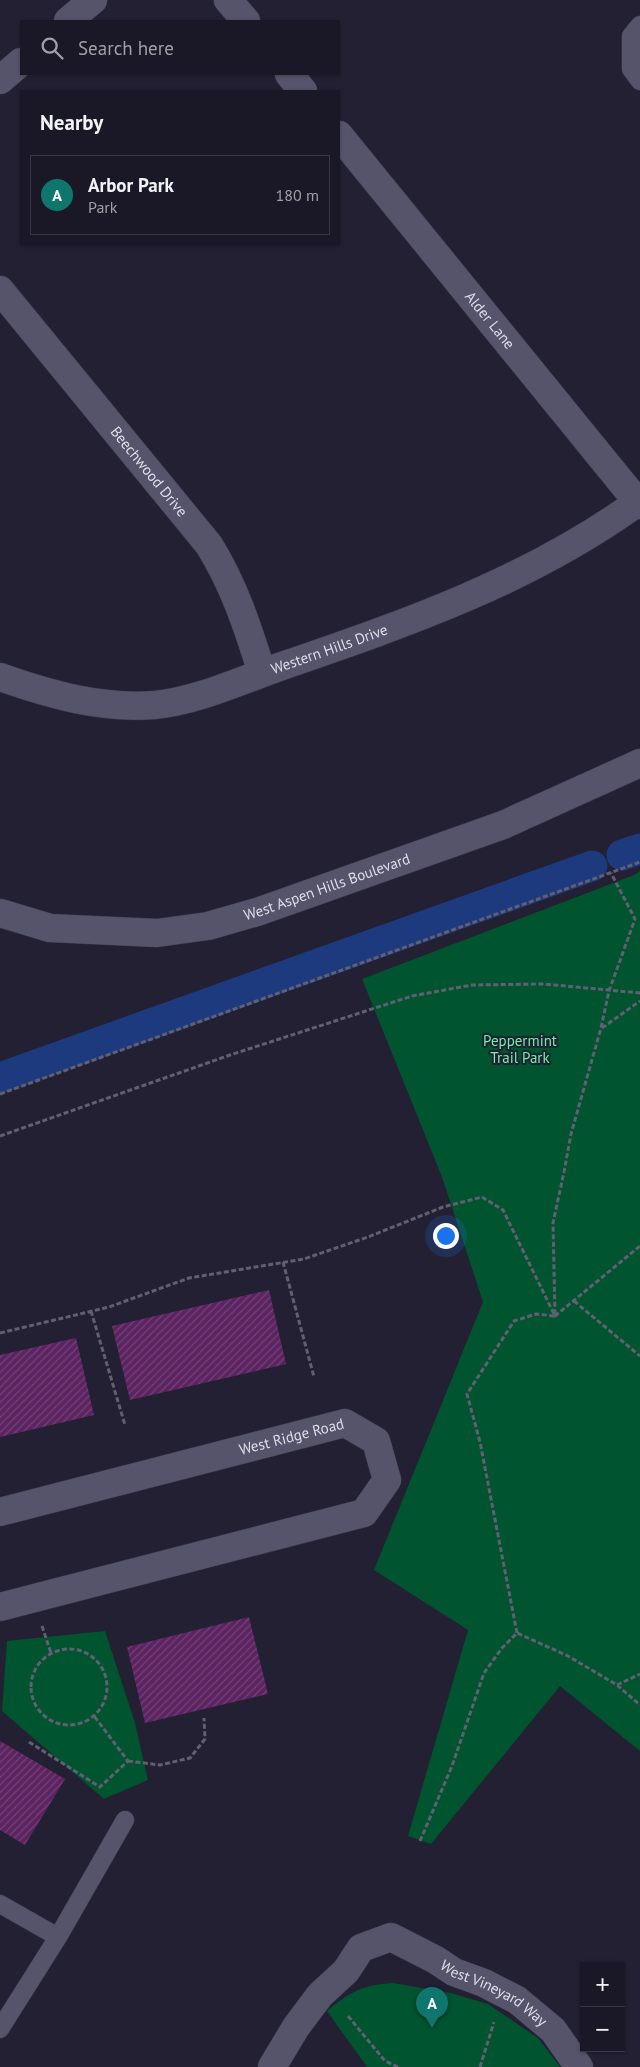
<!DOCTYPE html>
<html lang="en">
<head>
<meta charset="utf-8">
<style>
	:root { --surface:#1a1826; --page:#272532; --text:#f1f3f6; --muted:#9fa0a7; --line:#383743; --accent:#0f766e }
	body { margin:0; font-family:"PT Sans",sans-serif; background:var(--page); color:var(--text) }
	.controls { position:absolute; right:15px; bottom:15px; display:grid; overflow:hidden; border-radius:0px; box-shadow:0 1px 4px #0004 }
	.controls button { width:45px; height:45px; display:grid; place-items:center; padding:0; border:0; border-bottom:1px solid var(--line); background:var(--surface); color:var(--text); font:25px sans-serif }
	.you { position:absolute; left:445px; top:1235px; width:18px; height:18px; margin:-12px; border:4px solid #fff; border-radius:50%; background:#1a73e8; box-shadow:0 0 0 8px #1a73e833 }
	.badge { display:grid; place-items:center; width:32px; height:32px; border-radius:50%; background:var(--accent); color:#fff; font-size:16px; font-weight:700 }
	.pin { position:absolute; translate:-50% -41px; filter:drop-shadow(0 1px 2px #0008) }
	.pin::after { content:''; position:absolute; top:26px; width:18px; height:15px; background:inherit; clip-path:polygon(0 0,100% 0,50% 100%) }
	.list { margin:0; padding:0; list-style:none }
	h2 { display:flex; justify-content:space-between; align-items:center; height:65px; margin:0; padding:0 20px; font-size:21px }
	h2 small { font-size:16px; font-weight:400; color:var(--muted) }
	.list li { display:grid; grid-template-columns:32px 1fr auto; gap:15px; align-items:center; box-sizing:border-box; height:80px; margin:0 10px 10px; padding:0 10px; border:1px solid var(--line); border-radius:0px }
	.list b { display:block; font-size:19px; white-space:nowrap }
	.list p { margin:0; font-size:16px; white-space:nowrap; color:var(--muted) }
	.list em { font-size:16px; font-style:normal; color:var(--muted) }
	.icon { flex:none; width:28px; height:28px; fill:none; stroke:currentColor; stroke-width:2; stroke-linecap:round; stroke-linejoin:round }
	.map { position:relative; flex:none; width:640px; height:2067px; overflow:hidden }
	.search { position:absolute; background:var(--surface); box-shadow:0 1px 4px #0004; left:20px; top:20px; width:320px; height:55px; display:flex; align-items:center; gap:12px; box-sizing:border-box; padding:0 18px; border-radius:0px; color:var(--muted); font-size:19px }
	.panel { position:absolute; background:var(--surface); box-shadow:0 1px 4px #0004; left:20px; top:90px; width:320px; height:155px; border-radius:0px }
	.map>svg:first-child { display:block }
	.park { fill:#005430 }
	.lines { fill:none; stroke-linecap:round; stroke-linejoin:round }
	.canal { stroke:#1c3a7d; stroke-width:31 }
	.building { fill:url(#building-hatch) }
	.lane-casing { stroke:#3e3c4c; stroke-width:19 }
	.street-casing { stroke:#3e3c4c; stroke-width:29 }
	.secondary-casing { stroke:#3e3c4c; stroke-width:29 }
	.path { stroke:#626070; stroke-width:3; stroke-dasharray:5 2.5; stroke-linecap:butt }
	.lane { stroke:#56546a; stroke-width:18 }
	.street { stroke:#56546a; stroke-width:28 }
	.secondary { stroke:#56546a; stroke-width:28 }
	.labels { text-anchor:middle; stroke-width:4; stroke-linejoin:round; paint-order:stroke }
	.street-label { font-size:15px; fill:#deddea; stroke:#222032 }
	.park-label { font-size:15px; fill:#73efa9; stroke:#222032 }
</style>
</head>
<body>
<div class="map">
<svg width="640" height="2067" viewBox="0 0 640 2067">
	<defs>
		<pattern id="building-hatch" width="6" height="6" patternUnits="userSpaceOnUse" patternTransform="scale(1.25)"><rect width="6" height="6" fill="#5c2361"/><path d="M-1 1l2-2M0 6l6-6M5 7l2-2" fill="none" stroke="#734278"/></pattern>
	</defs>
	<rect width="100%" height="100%" fill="#222032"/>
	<path class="park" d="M 640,871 L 640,1751 L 560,1686 L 431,1844 L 408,1836 L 468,1630 L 374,1570 L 483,1302 L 442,1177 L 362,979 L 634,875 Z
		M 105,1631 L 135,1723 L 148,1780 L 104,1799 L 2,1711 L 7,1641 Z
		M 393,1983 L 451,1993 L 488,2004 L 538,2038 L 560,2067 L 367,2067 L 327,2011 C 351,1991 363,1985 393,1983 Z"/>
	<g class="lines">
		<path class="canal" d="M 622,855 L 640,849
			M 0,1078 L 592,866"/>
	</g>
	<path class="building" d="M 269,1290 L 286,1364 L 130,1400 L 112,1326 Z
		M 76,1338 L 94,1415 L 0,1437 L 0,1355 Z
		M 249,1617 L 268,1694 L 145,1723 L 127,1647 Z
		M 0,1741 L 65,1779 L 25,1845 L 0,1830 Z"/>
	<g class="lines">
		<defs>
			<path id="lane" d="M 640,25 L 631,36 L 631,69 L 640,81
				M 0,1904 L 58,1937 L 0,2029
				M 58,1937 L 125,1820"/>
			<g id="street">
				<path d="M 228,0 L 246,21"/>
				<path d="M 68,21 L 93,0"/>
				<path d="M 289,74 L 303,91"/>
				<path d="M 0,80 L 21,62"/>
				<path id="s1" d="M 339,135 L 640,505"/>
				<path id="s2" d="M 0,290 L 209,545 C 234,585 248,628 262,673"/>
				<path id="s3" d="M 0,677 C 51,695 101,709 155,705 C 197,701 242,680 282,666 C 407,623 529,581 638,502"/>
				<path id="s4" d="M 0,1512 L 345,1423 L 376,1441 L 387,1480 L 364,1513 L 0,1607"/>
				<path id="s5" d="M 272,2067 L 296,2027 L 320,1995 L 346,1971 L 361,1948 L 391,1937 L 436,1960 L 454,1972 L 484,1983 L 517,2000 L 553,2030 L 579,2067"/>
			</g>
			<g id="secondary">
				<path id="s6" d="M 0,913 L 50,928 L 157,933 L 208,926 L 257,912 L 503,825 L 640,763"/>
			</g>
		</defs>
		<use href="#lane" class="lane-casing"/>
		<use href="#street" class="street-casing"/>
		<use href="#secondary" class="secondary-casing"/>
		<path class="path" d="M 602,1028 L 640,1001
			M 0,1094 L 640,862
			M 0,1136 L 230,1055 L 412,996 L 472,985 L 544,984 L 640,993
			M 283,1262 L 314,1377
			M 574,1301 L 640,1356
			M 91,1311 L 125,1425
			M 0,1333 L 109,1307 L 189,1278 L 304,1259 L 368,1237 L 443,1207 L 482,1197 L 503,1210 L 555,1316 L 640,1246
			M 42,1626 L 51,1653
			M 517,1633 L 480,1442 L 467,1394 L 514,1321 L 536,1314 L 555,1316 L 553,1223 L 564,1172 L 571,1134 L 601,1028 L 609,991 L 635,919 L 611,873
			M31 1687a38 38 0 1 1 76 0a38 38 0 1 1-76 0Z
			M 617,1685 L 640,1674
			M 29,1742 L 100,1787 L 128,1761 L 94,1716
			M 128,1761 L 160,1765 L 190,1758 L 205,1739 L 204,1718
			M 420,1841 L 452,1766 L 484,1673 L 502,1648 L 517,1633 L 568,1656 L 617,1685 L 640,1705
			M 348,2016 L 385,2061 L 398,2067
			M 480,2067 L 494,2022"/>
		<use href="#lane" class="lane"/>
		<use href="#street" class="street"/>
		<use href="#secondary" class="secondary"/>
	</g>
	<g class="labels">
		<g class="street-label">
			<text dy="5" stroke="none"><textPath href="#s1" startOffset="239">Alder Lane</textPath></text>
			<text dy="5" stroke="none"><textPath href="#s2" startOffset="235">Beechwood Drive</textPath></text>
			<text dy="5" stroke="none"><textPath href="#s3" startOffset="342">Western Hills Drive</textPath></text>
			<text dy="5" stroke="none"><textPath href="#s6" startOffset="336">West Aspen Hills Boulevard</textPath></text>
			<text dy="5" stroke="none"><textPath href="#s4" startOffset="301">West Ridge Road</textPath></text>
			<text dy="5" stroke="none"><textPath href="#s5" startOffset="299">West Vineyard Way</textPath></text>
		</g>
		<g class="park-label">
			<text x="520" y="1046">Peppermint<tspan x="520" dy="17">Trail Park</tspan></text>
		</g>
	</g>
</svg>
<div class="controls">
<button>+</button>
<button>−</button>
</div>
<div class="you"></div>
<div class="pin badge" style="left:432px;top:2028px">A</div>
<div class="search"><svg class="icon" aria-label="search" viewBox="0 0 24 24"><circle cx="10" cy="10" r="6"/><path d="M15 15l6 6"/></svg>Search here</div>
<section class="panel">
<h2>Nearby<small></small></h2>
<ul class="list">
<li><span class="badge">A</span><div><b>Arbor Park</b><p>Park</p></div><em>180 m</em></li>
</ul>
</section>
</div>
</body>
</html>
